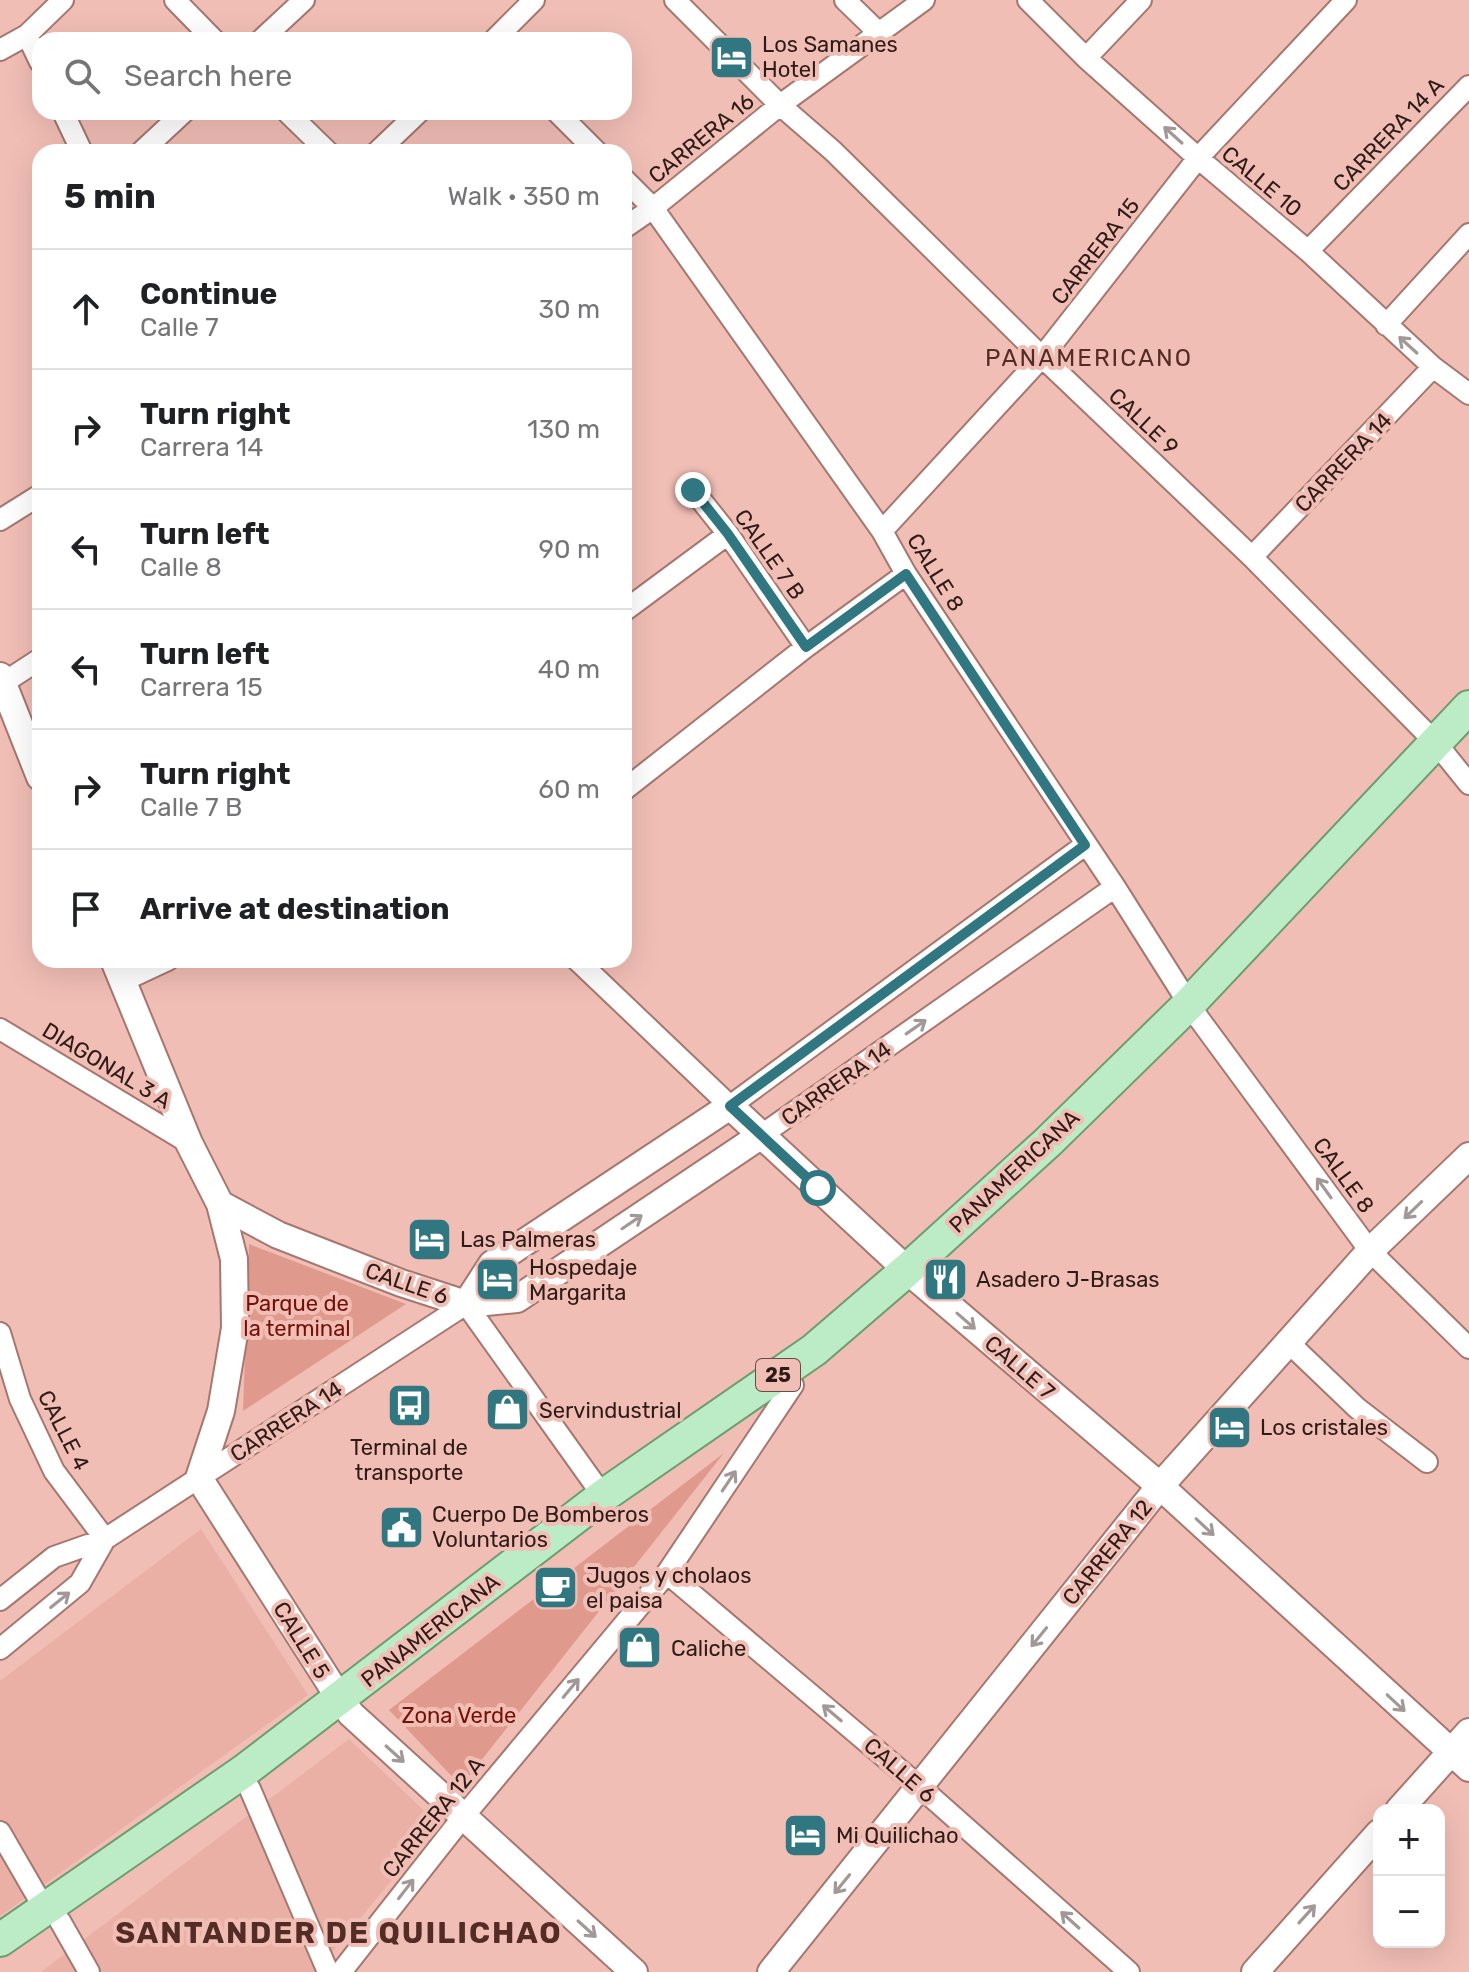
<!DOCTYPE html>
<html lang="en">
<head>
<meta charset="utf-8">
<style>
	:root { --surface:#fff; --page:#f2f2f2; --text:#202124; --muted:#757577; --line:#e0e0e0 }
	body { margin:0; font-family:Rubik,sans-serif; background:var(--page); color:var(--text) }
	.controls { position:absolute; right:24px; bottom:24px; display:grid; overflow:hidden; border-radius:16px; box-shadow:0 8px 32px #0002 }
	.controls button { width:72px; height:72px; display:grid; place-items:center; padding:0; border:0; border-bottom:2px solid var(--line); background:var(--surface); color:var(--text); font:40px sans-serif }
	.stop { position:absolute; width:24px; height:24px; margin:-18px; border:6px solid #307782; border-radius:50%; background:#fff }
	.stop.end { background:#307782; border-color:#fff; box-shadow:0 2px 8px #0008 }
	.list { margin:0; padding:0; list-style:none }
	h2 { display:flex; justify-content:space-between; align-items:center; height:104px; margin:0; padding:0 32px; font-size:34px }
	h2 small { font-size:26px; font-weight:400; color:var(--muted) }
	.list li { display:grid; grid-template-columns:52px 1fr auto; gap:24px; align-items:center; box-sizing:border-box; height:120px; padding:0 32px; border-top:2px solid var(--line) }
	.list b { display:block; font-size:30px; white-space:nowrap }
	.list p { margin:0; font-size:26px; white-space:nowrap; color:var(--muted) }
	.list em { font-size:26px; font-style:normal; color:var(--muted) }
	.icon { flex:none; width:44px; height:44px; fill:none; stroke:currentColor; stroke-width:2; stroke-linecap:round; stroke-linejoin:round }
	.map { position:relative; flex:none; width:1469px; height:1972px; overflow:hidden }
	.search { position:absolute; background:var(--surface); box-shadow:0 8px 32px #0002; left:32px; top:32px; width:600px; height:88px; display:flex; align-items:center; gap:20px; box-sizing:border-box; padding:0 28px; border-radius:24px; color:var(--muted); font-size:30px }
	.panel { position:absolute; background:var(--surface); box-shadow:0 8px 32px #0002; left:32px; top:144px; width:600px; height:824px; border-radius:24px }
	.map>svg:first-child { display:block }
	.built { fill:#eaafa5 }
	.green { fill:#e0998d }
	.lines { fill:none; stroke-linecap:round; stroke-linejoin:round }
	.minor-casing { stroke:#a6776f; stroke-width:24 }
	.tertiary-casing { stroke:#a6776f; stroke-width:30 }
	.primary-casing { stroke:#6e9b70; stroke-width:36 }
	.minor { stroke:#fff; stroke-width:20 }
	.tertiary { stroke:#fff; stroke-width:26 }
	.primary { stroke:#bcecc6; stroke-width:32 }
	.oneway { stroke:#a19897 }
	.route { stroke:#307782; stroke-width:10 }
	.labels { text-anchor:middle; stroke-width:8; stroke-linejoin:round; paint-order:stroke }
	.shield { fill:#f1beb5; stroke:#684c47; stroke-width:2 }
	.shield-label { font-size:20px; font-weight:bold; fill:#2e1b18 }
	.poi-label { font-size:22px; fill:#2e1b18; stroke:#f1beb5; text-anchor:start }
	.street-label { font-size:22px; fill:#2e1b18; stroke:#f1beb5 }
	.park-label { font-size:22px; fill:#731109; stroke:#f1beb5 }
	.neighbourhood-label { font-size:24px; letter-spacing:2px; fill:#542c26; stroke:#f1beb5 }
	.district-label { font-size:30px; font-weight:bold; letter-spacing:2px; fill:#542c26; stroke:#f1beb5 }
</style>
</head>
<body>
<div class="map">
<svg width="1469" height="1972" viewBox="0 0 1469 1972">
	<rect width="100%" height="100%" fill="#f1beb5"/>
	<path class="built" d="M 201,1529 L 308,1695 L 0,1916 L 0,1681 Z
		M 349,1739 L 438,1824 L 316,1972 L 41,1972 Z"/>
	<path class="green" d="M 249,1244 L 406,1304 L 243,1411 Z
		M 724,1453 L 461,1786 L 389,1710 Z"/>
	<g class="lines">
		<defs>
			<path id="minor" d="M 175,0 L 214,40
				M 675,0 L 780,105 L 833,151 L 1042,357 L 1252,557 L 1436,743 L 1469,784
				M 845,0 L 879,33
				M 1028,0 L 1086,58 L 1198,158 L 1308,251 L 1433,367 L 1469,394
				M 27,35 L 40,62
				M 261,40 L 304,0
				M 494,40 L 534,0
				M 0,50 L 27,35 L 63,0
				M 1086,58 L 1141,0
				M 63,112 L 82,152
				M 287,112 L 328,152
				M 557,112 L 597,152
				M 141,152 L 184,112
				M 377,152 L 419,112
				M 624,179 L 653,208 L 882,531 L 906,574 L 1115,887 L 1189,1004
				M 624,228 L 653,208 L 780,105 L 924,0
				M 1308,251 L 1469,86
				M 1386,325 L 1469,234
				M 693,490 L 728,534 L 806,647
				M 0,520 L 40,495
				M 882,531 L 1042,357 L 1198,158 L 1346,0
				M 1252,557 L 1433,367
				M 624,611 L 728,534
				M 0,685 L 40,659
				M 624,790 L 806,647 L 906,574
				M 577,960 L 730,1106 L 1085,845
				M 123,981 L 168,960
				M 1197,1016 L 1370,1251 L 1469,1348
				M 0,1029 L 189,1143
				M 760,1136 L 1115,887
				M 0,1333 L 20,1399 L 54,1471 L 105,1539
				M 1288,1342 L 1357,1408 L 1427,1462
				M 667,1573 L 920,1787 L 1129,1972
				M 0,1600 L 54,1557 L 105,1539 L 466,1304 L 603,1496
				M 0,1649 L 80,1583 L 105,1539
				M 250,1789 L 328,1972
				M 0,1832 L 44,1908
				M 60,1921 L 89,1972
				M 341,1972 L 463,1817 L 667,1573 L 793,1385"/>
			<path id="tertiary" d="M 0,676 L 40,777
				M 114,960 L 189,1143 L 220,1204 L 234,1259 L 235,1328 L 221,1411 L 199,1478 L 340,1699 L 351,1714 L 634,1972
				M 220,1204 L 278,1235 L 401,1283 L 466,1304 L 517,1299 L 760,1136
				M 466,1304 L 492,1264 L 730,1106 L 907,1270 L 1160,1486 L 1469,1768
				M 1399,1810 L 1469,1732
				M 771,1972 L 1160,1486 L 1370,1251 L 1469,1156
				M 1255,1972 L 1379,1833"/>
			<path id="primary" d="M 0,1940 L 244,1771 L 603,1496 L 814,1350 L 907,1270 L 1048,1142 L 1189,1004 L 1469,707"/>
		</defs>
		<use href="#minor" class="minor-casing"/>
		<use href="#tertiary" class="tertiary-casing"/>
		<use href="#primary" class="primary-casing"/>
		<use href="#minor" class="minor"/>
		<use href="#tertiary" class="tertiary"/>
		<use href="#primary" class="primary"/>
	</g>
	<defs><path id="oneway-shaft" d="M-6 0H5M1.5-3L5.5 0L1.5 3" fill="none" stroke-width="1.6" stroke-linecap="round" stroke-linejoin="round" transform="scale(2)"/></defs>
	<g class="oneway">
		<use href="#oneway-shaft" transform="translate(1173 135) rotate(-138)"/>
		<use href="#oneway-shaft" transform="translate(1408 345) rotate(-138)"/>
		<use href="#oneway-shaft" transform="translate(916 1027) rotate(-35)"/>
		<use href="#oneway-shaft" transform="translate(1324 1188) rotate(-126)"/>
		<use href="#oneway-shaft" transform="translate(1413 1210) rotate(136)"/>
		<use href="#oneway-shaft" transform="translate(632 1222) rotate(-34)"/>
		<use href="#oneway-shaft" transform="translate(966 1321) rotate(41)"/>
		<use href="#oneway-shaft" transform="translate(729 1481) rotate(-56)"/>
		<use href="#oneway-shaft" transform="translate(1205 1527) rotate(43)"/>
		<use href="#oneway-shaft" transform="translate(60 1600) rotate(-39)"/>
		<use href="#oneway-shaft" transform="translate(1039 1637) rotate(129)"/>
		<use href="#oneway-shaft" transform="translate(571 1688) rotate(-50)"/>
		<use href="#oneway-shaft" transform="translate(1396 1703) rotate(43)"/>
		<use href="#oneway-shaft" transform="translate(832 1713) rotate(-140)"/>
		<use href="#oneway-shaft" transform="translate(395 1754) rotate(42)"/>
		<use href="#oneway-shaft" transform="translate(842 1884) rotate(129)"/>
		<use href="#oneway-shaft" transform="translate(406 1889) rotate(-52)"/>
		<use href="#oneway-shaft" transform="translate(1307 1914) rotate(-48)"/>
		<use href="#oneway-shaft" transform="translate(1070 1920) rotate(-138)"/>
		<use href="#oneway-shaft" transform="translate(587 1929) rotate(42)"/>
	</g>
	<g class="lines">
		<path class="route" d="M 693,490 L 728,534 L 806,647 L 906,574 L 1085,845 L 730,1106 L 818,1188"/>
	</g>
	<defs>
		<symbol id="hotel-square" viewBox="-11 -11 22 22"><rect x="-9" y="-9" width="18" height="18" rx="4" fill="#307782" stroke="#f1beb5"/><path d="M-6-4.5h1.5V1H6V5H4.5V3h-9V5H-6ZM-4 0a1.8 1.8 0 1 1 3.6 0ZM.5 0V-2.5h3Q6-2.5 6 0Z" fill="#fff"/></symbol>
		<symbol id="restaurant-square" viewBox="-11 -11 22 22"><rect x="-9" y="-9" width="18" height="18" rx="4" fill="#307782" stroke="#f1beb5"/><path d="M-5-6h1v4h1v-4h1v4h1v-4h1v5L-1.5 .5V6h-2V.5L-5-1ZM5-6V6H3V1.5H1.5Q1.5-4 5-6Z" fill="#fff"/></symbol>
		<symbol id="bus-square" viewBox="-11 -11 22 22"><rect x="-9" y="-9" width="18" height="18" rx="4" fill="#307782" stroke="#f1beb5"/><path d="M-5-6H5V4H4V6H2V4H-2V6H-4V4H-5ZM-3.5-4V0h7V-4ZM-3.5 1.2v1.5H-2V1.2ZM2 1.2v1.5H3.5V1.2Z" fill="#fff"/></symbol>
		<symbol id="shop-square" viewBox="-11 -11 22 22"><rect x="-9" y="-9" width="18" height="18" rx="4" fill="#307782" stroke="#f1beb5"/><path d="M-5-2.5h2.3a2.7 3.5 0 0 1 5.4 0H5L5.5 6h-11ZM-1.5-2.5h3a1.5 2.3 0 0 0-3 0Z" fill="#fff"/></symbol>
		<symbol id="civic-square" viewBox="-11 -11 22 22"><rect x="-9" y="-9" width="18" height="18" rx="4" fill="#307782" stroke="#f1beb5"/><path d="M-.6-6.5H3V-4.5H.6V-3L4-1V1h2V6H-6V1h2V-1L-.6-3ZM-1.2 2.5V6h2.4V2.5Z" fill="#fff"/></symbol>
		<symbol id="cafe-square" viewBox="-11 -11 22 22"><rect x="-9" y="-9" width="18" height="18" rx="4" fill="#307782" stroke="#f1beb5"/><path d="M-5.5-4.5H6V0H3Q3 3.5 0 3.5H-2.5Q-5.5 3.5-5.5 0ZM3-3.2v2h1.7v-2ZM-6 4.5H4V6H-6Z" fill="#fff"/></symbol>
	</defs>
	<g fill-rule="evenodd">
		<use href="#hotel-square" x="706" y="32" width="51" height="51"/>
		<use href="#hotel-square" x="404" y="1214" width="51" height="51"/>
		<use href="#restaurant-square" x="920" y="1254" width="51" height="51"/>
		<use href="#hotel-square" x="472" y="1254" width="51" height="51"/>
		<use href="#bus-square" x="384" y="1380" width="51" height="51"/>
		<use href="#shop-square" x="482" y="1384" width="51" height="51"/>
		<use href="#hotel-square" x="1204" y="1402" width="51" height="51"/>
		<use href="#civic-square" x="376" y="1502" width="51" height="51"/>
		<use href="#cafe-square" x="530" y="1562" width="51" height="51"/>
		<use href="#shop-square" x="614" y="1622" width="51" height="51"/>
		<use href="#hotel-square" x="780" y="1810" width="51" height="51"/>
	</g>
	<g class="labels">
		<rect class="shield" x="756" y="1359" width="44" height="32" rx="6"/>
		<g class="shield-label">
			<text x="778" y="1382">25</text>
		</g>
		<g class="poi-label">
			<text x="762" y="52">Los Samanes<tspan x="762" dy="25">Hotel</tspan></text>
			<text x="460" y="1247">Las Palmeras</text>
			<text x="529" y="1275">Hospedaje<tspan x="529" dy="25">Margarita</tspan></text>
			<text x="976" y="1287">Asadero J-Brasas</text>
			<text x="539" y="1418">Servindustrial</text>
			<text x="1260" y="1435">Los cristales</text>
			<text x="409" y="1455" text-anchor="middle">Terminal de<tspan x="409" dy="25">transporte</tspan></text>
			<text x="432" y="1522">Cuerpo De Bomberos<tspan x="432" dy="25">Voluntarios</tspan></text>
			<text x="586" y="1583">Jugos y cholaos<tspan x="586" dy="25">el paisa</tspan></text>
			<text x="671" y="1656">Caliche</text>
			<text x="836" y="1843">Mi Quilichao</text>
		</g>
		<g class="street-label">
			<text transform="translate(1388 134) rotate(-46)" y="8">CARRERA 14 A</text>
			<text transform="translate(701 138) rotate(-39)" y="8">CARRERA 16</text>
			<text transform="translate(1262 181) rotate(40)" y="8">CALLE 10</text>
			<text transform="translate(1095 251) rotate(-52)" y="8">CARRERA 15</text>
			<text transform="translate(1144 421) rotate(43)" y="8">CALLE 9</text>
			<text transform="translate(1343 462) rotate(-46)" y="8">CARRERA 14</text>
			<text transform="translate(770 554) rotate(55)" y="8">CALLE 7 B</text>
			<text transform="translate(936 572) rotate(58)" y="8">CALLE 8</text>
			<text transform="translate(107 1065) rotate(31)" y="8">DIAGONAL 3 A</text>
			<text transform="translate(836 1083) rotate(-35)" y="8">CARRERA 14</text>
			<text transform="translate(1014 1171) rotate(-43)" y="8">PANAMERICANA</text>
			<text transform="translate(1344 1175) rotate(54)" y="8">CALLE 8</text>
			<text transform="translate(407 1283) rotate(19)" y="8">CALLE 6</text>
			<text transform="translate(1020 1367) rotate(41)" y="8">CALLE 7</text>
			<text transform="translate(286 1421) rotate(-33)" y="8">CARRERA 14</text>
			<text transform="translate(64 1430) rotate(63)" y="8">CALLE 4</text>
			<text transform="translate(1107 1552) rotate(-51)" y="8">CARRERA 12</text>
			<text transform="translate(430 1630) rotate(-38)" y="8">PANAMERICANA</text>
			<text transform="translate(302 1640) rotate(58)" y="8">CALLE 5</text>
			<text transform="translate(900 1770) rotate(41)" y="8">CALLE 6</text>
			<text transform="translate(433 1817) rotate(-51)" y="8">CARRERA 12 A</text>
		</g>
		<g class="park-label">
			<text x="297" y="1311">Parque de<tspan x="297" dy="25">la terminal</tspan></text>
			<text x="459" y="1723">Zona Verde</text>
		</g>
		<g class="neighbourhood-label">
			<text x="1089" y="366">PANAMERICANO</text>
		</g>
		<g class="district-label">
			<text x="339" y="1943">SANTANDER DE QUILICHAO</text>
		</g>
	</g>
</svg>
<div class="controls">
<button>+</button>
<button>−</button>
</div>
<div class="stop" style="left:818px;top:1188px"></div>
<div class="stop end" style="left:693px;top:490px"></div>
<div class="search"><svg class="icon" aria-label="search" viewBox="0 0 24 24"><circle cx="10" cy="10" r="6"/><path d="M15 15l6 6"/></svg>Search here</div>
<section class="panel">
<h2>5 min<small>Walk · 350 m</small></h2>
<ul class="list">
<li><svg class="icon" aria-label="ahead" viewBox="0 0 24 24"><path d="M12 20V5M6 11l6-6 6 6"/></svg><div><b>Continue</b><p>Calle 7</p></div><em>30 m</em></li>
<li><svg class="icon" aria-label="right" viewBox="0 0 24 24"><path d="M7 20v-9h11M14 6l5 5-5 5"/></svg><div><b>Turn right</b><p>Carrera 14</p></div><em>130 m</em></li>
<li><svg class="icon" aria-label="left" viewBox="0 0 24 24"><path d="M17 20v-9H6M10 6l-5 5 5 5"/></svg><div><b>Turn left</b><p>Calle 8</p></div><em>90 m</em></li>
<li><svg class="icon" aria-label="left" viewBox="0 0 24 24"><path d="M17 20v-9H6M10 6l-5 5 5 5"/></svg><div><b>Turn left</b><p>Carrera 15</p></div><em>40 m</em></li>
<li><svg class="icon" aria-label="right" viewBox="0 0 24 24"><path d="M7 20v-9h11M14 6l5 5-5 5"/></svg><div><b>Turn right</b><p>Calle 7 B</p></div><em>60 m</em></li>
<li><svg class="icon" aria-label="arrive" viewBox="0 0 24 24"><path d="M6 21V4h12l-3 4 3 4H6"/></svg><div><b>Arrive at destination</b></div></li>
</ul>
</section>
</div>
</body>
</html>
